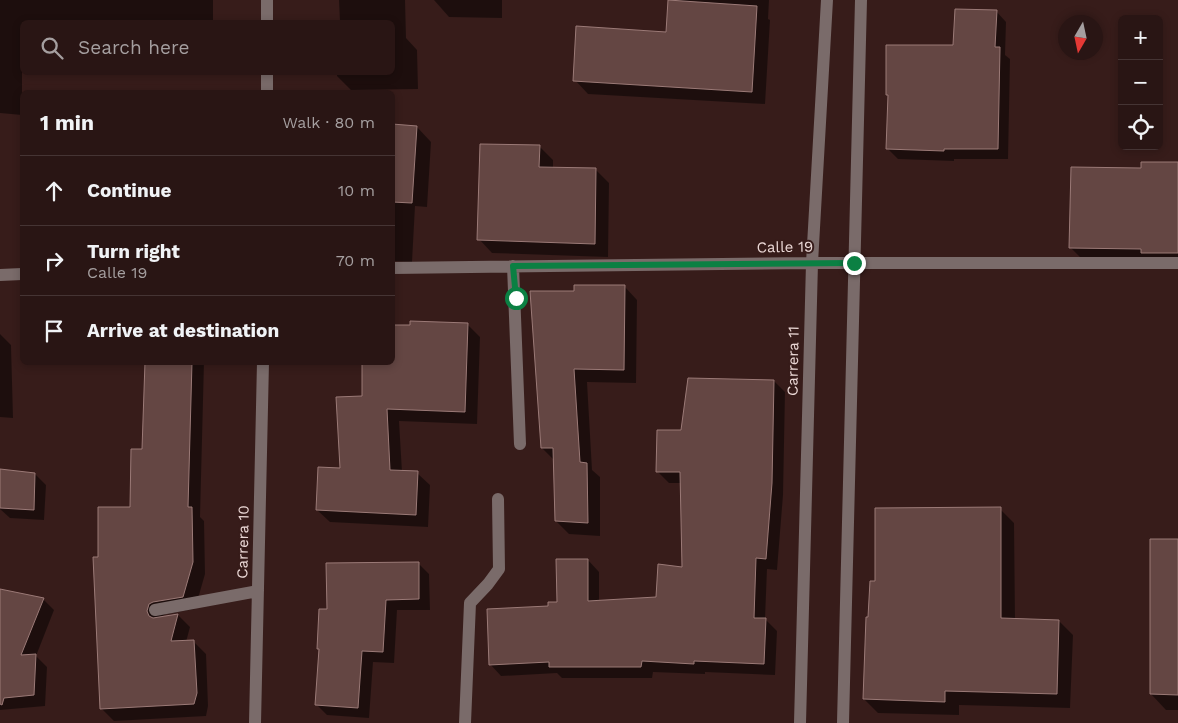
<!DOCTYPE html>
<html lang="en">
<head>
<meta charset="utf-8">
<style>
	:root { --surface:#291514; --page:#311e1d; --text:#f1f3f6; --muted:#a59fa0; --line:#453434 }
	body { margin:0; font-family:"Work Sans",sans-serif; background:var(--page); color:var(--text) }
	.controls { position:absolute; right:15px; top:15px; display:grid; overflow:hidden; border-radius:8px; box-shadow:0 2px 8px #0003 }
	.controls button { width:45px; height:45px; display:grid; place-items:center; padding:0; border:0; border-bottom:1px solid var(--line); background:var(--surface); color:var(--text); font:25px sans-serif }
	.compass { position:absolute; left:1058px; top:15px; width:45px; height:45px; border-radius:50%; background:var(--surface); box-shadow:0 2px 8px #0003; rotate:189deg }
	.stop { position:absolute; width:15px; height:15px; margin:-11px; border:4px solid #0b8043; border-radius:50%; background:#fff }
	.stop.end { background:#0b8043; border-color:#fff; box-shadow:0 1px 5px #0008 }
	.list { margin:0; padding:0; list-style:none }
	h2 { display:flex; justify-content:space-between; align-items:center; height:65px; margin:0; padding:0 20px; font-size:21px }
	h2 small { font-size:16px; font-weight:400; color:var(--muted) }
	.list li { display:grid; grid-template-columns:32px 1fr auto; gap:15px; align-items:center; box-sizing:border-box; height:70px; padding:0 20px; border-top:1px solid var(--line) }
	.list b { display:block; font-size:19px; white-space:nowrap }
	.list p { margin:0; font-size:16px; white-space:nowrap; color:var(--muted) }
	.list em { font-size:16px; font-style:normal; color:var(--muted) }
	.icon { flex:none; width:28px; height:28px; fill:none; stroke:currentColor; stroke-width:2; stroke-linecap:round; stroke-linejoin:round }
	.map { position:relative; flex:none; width:1178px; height:723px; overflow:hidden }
	.search { position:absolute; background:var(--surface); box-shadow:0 2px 8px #0003; left:20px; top:20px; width:375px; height:55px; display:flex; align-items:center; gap:12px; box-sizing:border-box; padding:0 18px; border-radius:8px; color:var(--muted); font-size:19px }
	.panel { position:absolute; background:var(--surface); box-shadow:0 2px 8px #0003; left:20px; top:90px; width:375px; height:275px; border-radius:8px }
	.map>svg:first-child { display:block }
	.shadow { fill:#0007 }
	.building { fill:#644643; stroke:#9b7a77 }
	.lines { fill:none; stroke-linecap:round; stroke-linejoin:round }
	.minor { stroke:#7a6b6a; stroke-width:12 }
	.route { stroke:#0b8043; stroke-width:6 }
	.labels { text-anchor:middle; stroke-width:4; stroke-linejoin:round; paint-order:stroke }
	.street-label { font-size:15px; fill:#ebd8d6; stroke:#371c1a }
</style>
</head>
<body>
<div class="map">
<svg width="1178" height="723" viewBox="0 0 1178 723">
	<rect width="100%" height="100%" fill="#371c1a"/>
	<path class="shadow" d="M 0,0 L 213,0 L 213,21 L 203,21 L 203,22 L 22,22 L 22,115 L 0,113 Z
		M 339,0 L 405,0 L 406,38 L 417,50 L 418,89 L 351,90 L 337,76 L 337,72 L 392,72 L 392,22 L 340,22 Z
		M 434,0 L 502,0 L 502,18 L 449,17 Z
		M 677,0 L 769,0 L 768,19 L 770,20 L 765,104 L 588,94 L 575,80 L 668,33 Z
		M 996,11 L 1006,22 L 1005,55 L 1010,59 L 1008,159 L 954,159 L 954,161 L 898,159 L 888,149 L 955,47 Z
		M 392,126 L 417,127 L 431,142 L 427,207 L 415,206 L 412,262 L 392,261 Z
		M 539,146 L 553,160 L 553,169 L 595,169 L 609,183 L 608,257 L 492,253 L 479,239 Z
		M 1178,163 L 1178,265 L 1083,260 L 1070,247 L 1142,170 Z
		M 624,286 L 637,300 L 636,383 L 587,382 L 592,470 L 600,477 L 600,536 L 569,534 L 556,521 L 554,460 L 542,448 L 576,292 Z
		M 467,324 L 480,337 L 477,424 L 399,421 L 402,472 L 417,473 L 430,485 L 428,527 L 330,522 L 317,510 L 341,469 L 363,397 L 392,362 Z
		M 0,334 L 11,345 L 13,418 L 0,417 Z
		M 146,362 L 204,362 L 200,517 L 204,521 L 205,574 L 195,609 L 166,614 L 159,618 L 178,615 L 190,627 L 186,642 L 194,642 L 206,654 L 208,706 L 206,716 L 114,721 L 101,708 L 99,558 L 131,508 L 143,450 Z
		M 774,381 L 785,392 L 783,495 L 777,570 L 767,569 L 765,619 L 777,631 L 775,675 L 705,672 L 705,674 L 653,672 L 652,678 L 562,678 L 557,673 L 501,676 L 490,664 L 549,608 L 558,603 L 588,560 L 599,572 L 599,601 L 657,599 L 684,568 L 682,483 L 669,483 L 657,471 L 682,432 Z
		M 0,470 L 35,474 L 46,485 L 44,520 L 10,518 L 0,509 Z
		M 1000,509 L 1014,523 L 1015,620 L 1059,621 L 1073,635 L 1070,708 L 959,705 L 959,715 L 878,713 L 864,699 L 869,619 L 877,583 Z
		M 1178,540 L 1178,710 L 1166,710 L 1151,694 Z
		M 418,563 L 429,574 L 430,610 L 397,610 L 394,663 L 373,662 L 369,718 L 327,715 L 316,704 L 320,651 L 318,649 L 328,611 Z
		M 0,590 L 43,599 L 54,610 L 36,656 L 47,667 L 45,706 L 0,710 Z"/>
	<path class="building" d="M 668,0 L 757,6 L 752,92 L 573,81 L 576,26 L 666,32 Z
		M 955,9 L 997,10 L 995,47 L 1000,47 L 998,149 L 944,149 L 944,151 L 886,149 L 888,95 L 886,95 L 886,45 L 953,45 Z
		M 392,124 L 417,126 L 412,203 L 392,202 Z
		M 480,144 L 540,145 L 539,167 L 596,168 L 595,244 L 477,240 Z
		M 1141,162 L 1178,162 L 1178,253 L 1141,253 L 1141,249 L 1069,248 L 1071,167 L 1141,168 Z
		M 574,285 L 625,285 L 624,370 L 574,369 L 580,462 L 587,463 L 588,523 L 555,521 L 553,448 L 541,448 L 530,291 L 574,291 Z
		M 410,321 L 468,323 L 465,412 L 387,409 L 390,470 L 418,471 L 416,515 L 316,510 L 318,467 L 340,468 L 336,397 L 362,396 L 362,362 L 392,362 L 392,325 L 410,325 Z
		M 145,362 L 192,362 L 188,507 L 192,507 L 193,562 L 183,597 L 153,602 L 149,604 L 147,611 L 149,616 L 153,618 L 178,614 L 171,641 L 194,640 L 197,693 L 194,704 L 100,709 L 93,557 L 98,557 L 98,507 L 130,507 L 131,449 L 142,449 Z
		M 688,378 L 774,380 L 772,483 L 766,559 L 756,558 L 754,618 L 766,618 L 764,664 L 694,661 L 694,664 L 642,661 L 641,667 L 549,667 L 549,662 L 489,665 L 487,609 L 548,606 L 548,602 L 557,602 L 556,559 L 588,559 L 588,601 L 656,597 L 658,564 L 682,567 L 680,472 L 656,472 L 657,430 L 681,430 Z
		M 0,469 L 35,473 L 34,510 L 0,508 Z
		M 1001,507 L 1001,618 L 1059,620 L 1057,694 L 945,691 L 945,702 L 863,699 L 866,617 L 868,617 L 870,581 L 875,581 L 875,508 Z
		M 1150,539 L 1178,539 L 1178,695 L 1150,694 Z
		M 419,562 L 419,599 L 386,600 L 383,652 L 362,651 L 358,708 L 315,705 L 319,649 L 317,649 L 319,609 L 327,609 L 326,563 Z
		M 0,589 L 44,598 L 21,655 L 36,654 L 34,695 L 4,698 L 2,705 L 0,704 Z"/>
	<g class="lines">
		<path class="minor" d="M 267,22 L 267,0
			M 267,92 L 267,72
			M 513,266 L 520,444
			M 392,268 L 812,263 L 1178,263
			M 0,275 L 22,274
			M 155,610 L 258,591
			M 255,723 L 263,362
			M 465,723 L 470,603 L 488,584 L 499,569 L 498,499
			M 800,723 L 812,263 L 827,0
			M 843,723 L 861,0"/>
	</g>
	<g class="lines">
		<path class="route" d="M 516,298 L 513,266 L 854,263"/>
	</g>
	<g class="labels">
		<g class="street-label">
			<text transform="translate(785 247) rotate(-1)" y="5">Calle 19</text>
			<text transform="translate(793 361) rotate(-89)" y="5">Carrera 11</text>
			<text transform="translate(243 542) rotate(-89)" y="5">Carrera 10</text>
		</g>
	</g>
</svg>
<div class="controls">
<button>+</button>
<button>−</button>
<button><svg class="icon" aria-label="locate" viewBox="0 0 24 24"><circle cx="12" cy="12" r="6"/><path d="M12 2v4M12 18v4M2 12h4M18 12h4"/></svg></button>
</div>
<svg class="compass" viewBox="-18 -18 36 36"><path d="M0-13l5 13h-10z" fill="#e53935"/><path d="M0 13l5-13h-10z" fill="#a59fa0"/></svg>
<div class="stop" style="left:516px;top:298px"></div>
<div class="stop end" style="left:854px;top:263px"></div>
<div class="search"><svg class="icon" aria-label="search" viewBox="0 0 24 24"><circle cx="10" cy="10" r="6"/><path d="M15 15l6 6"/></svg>Search here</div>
<section class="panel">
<h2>1 min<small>Walk · 80 m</small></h2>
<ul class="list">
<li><svg class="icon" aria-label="ahead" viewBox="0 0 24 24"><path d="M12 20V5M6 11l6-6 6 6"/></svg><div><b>Continue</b></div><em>10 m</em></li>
<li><svg class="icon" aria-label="right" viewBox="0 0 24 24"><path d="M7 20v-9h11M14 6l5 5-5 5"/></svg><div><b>Turn right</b><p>Calle 19</p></div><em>70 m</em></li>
<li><svg class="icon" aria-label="arrive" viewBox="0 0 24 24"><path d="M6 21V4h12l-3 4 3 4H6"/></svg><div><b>Arrive at destination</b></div></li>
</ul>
</section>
</div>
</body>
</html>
